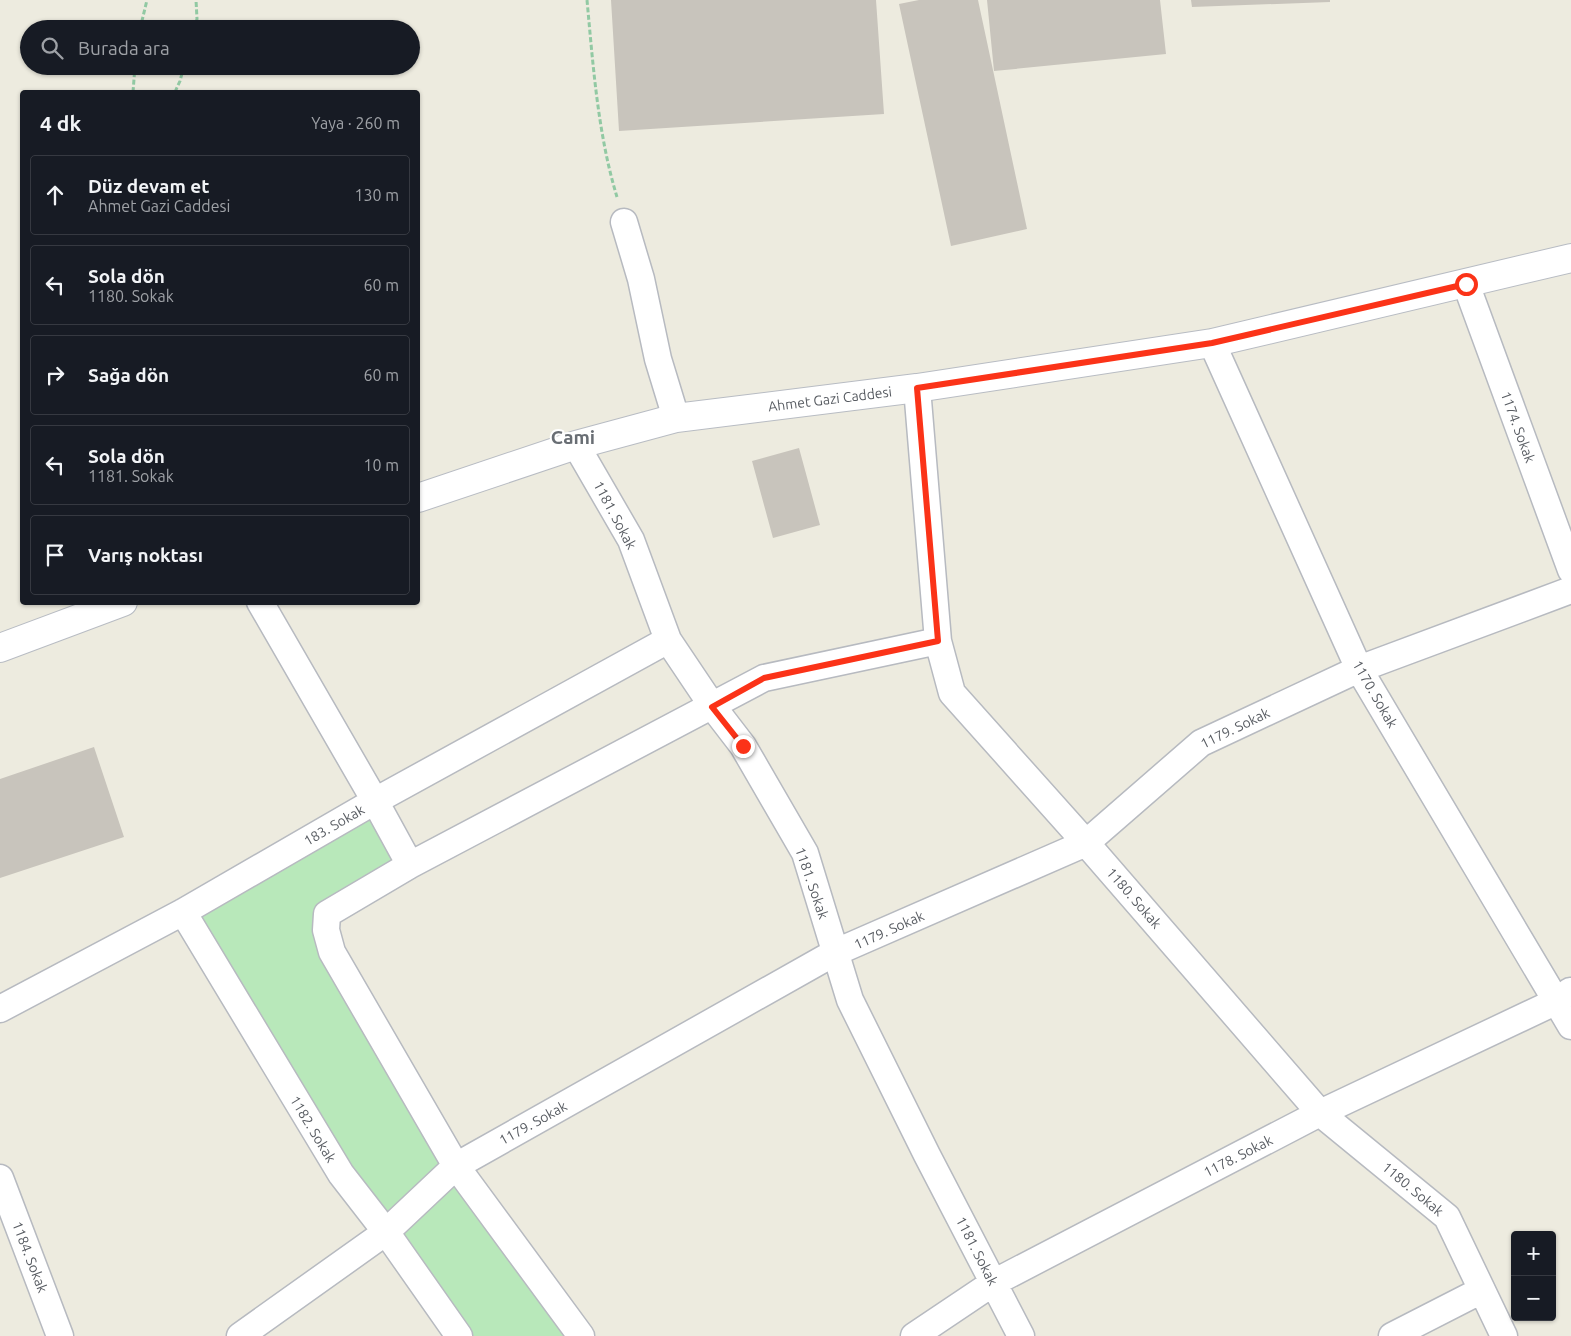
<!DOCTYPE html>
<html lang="tr">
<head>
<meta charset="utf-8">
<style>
	:root { --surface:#171b24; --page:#242831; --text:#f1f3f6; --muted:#9ea1a6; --line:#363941 }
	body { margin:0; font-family:Ubuntu,sans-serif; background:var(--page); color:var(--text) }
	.controls { position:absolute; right:15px; bottom:15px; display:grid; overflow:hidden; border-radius:5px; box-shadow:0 1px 4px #0004 }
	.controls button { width:45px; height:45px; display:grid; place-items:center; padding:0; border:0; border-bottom:1px solid var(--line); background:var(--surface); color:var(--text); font:25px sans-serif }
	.stop { position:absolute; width:15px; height:15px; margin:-11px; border:4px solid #fb3318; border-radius:50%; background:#fff }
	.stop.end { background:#fb3318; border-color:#fff; box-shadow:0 1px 5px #0008 }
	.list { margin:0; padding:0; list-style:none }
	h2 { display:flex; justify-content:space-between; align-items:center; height:65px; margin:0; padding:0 20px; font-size:21px }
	h2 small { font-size:16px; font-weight:400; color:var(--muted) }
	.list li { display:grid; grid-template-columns:32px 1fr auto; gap:15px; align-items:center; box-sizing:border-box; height:80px; margin:0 10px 10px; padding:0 10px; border:1px solid var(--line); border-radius:5px }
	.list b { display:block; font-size:19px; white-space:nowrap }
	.list p { margin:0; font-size:16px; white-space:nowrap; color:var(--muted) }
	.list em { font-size:16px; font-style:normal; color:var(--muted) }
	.icon { flex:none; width:28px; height:28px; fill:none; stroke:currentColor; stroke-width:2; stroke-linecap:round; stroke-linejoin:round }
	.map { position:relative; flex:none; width:1571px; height:1336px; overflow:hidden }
	.search { position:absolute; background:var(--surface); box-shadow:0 1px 4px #0004; left:20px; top:20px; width:400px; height:55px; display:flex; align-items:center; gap:12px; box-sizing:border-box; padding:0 18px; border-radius:28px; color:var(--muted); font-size:19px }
	.panel { position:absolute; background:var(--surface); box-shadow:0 1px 4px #0004; left:20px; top:90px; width:400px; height:515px; border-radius:5px }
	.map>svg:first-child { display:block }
	.green { fill:#b8e8ba }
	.building { fill:#c8c4bc }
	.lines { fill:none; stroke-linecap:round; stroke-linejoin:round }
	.street-casing { stroke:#b7bac0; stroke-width:29 }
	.secondary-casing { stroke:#b8bcc3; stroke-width:30 }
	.path { stroke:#91c9a3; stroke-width:3; stroke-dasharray:5 2.5; stroke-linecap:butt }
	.street { stroke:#fff; stroke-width:26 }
	.secondary { stroke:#fff; stroke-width:28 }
	.route { stroke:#fb3318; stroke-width:6 }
	.labels { text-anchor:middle; stroke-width:4; stroke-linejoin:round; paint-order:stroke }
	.street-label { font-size:14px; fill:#585c62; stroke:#fff }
	.district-label { font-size:19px; font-weight:bold; fill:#696e74; stroke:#fff }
</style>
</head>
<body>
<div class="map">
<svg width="1571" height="1336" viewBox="0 0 1571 1336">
	<rect width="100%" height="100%" fill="#edebdf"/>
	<path class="green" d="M 375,801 L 410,865 L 327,914 L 332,952 L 581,1336 L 459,1336 L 183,912 Z"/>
	<path class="building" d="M 611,0 L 876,0 L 884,114 L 619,131 Z
		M 919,0 L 978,0 L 1027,229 L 951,246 L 899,4 Z
		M 987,0 L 1160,0 L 1166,54 L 994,71 Z
		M 1191,0 L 1330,0 L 1330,2 L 1192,7 Z
		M 799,448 L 820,525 L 773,538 L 752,461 Z
		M 94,747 L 124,837 L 0,878 L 0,779 Z"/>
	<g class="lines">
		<defs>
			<path id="street" d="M 624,222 L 641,279 L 658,359 L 676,418
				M 1466,284 L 1571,570
				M 1212,343 L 1359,669 L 1571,1026
				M 917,388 L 938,641 L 952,693 L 1086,843 L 1320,1113 L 1447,1217 L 1504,1336
				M 576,445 L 631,540 L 668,640 L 713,707 L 743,746 L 805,853 L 850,1000 L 927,1155 L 1021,1336
				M 260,602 L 375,801 L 410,865
				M 183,912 L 341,1174 L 386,1232 L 459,1336
				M 0,1009 L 183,912 L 375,801 L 668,640
				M 0,1178 L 60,1336
				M 240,1336 L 386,1232 L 456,1166 L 834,953 L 1086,843 L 1201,743 L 1359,669 L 1571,590
				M 581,1336 L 456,1166 L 332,952 L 326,930 L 327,914 L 410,865 L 764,678 L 938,641
				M 914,1336 L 993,1283 L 1320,1113 L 1557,1001 L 1570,991
				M 1392,1336 L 1482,1290"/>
			<path id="secondary" d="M 418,498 L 576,445 L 676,418 L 917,388 L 1212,343 L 1571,258
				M 0,648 L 123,602"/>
		</defs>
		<use href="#street" class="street-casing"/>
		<use href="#secondary" class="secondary-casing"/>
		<path class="path" d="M 587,0 C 593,65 598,135 617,197
			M 140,29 L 147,0
			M 194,29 L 197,19 L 196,0
			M 133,92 L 135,66
			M 175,92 L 180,81 L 184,66"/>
		<use href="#street" class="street"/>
		<use href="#secondary" class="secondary"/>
	</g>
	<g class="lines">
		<path class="route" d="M 743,746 L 712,707 L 764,678 L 938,641 L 917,388 L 1212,343 L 1466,284"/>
	</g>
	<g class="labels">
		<g class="street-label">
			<text transform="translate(830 399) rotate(-7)" y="5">Ahmet Gazi Caddesi</text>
			<text transform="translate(1518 427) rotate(70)" y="5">1174. Sokak</text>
			<text transform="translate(615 515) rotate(62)" y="5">1181. Sokak</text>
			<text transform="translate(1375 694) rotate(60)" y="5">1170. Sokak</text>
			<text transform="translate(1235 728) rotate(-26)" y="5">1179. Sokak</text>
			<text transform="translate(334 825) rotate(-30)" y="5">183. Sokak</text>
			<text transform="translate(812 883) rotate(71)" y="5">1181. Sokak</text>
			<text transform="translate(1134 898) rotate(49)" y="5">1180. Sokak</text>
			<text transform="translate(889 930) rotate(-24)" y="5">1179. Sokak</text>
			<text transform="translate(533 1123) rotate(-29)" y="5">1179. Sokak</text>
			<text transform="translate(313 1129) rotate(59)" y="5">1182. Sokak</text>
			<text transform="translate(1238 1156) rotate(-27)" y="5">1178. Sokak</text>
			<text transform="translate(1413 1189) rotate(40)" y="5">1180. Sokak</text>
			<text transform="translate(977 1251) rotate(63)" y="5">1181. Sokak</text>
			<text transform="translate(30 1257) rotate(69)" y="5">1184. Sokak</text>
		</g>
		<g class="district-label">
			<text x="573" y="444">Cami</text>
		</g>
	</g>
</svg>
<div class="controls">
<button>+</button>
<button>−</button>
</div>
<div class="stop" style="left:1466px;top:284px"></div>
<div class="stop end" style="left:743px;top:746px"></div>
<div class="search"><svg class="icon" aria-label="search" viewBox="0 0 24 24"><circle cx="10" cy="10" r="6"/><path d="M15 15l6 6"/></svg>Burada ara</div>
<section class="panel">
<h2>4 dk<small>Yaya · 260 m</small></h2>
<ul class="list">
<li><svg class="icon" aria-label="ahead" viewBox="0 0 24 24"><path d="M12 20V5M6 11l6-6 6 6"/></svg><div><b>Düz devam et</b><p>Ahmet Gazi Caddesi</p></div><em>130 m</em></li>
<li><svg class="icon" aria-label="left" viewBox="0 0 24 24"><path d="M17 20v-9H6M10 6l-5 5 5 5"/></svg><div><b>Sola dön</b><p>1180. Sokak</p></div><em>60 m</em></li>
<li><svg class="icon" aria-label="right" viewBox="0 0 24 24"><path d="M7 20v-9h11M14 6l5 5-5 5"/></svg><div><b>Sağa dön</b></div><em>60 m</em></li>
<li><svg class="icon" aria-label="left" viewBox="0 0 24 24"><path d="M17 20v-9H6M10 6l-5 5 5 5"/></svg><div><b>Sola dön</b><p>1181. Sokak</p></div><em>10 m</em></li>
<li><svg class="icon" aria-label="arrive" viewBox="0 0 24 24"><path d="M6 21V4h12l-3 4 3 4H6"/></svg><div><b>Varış noktası</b></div></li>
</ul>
</section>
</div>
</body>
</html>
